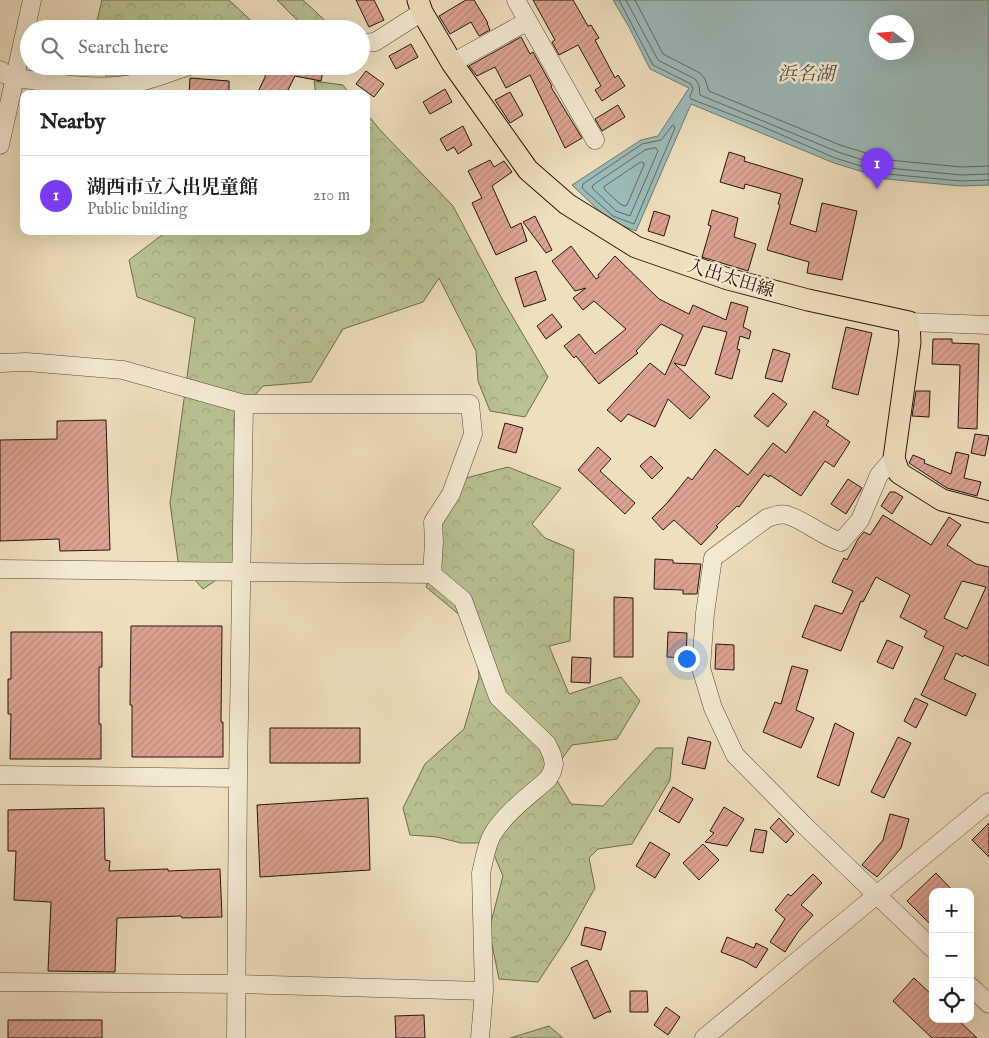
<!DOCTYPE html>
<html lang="en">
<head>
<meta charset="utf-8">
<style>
	:root { --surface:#fff; --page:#f6f6f6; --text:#222; --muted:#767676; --line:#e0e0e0; --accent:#7c3aed }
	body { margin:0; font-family:"IM FELL English","Noto Serif JP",serif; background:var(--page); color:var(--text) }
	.controls { position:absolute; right:15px; bottom:15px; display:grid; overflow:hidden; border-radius:10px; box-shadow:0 5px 20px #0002 }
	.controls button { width:45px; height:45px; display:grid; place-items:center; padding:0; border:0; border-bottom:1px solid var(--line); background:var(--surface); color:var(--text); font:25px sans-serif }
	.compass { position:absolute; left:869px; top:15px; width:45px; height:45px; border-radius:50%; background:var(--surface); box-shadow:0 5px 20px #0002; rotate:286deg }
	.you { position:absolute; left:686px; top:658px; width:18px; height:18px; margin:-12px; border:4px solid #fff; border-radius:50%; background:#1a73e8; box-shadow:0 0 0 8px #1a73e833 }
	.badge { display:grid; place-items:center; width:32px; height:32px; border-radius:50%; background:var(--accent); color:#fff; font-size:16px; font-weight:700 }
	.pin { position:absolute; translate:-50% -41px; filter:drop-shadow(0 1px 2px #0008) }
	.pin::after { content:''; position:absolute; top:26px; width:18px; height:15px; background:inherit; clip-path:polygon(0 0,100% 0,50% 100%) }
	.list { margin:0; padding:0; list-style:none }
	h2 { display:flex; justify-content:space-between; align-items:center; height:65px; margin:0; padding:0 20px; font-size:21px }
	h2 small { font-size:16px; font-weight:400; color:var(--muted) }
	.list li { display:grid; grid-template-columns:32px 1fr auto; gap:15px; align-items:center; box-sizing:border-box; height:80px; padding:0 20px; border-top:1px solid var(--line) }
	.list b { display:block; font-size:19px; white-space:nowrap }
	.list p { margin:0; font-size:16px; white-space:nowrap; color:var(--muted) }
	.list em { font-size:16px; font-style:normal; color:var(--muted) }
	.icon { flex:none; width:28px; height:28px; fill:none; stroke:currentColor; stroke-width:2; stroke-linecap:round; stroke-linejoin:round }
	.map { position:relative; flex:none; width:989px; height:1038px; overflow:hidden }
	.search { position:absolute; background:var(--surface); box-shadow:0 5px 20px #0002; left:20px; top:20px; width:350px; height:55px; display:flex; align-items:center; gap:12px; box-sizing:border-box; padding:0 18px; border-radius:28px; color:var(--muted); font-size:19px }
	.panel { position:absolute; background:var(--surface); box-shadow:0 5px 20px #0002; left:20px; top:90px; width:350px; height:145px; border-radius:10px }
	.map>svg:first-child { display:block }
	.forest { fill:url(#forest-crowns); stroke:#706c4e }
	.water { fill:#9bbbb9; stroke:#6d7974; fill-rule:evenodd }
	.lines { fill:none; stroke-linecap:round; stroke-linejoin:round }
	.shore { stroke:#626862; stroke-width:1 }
	.building { fill:url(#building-hatch); stroke:#28150c; fill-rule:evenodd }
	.minor-casing { stroke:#5a4838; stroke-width:19 }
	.major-casing { stroke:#28150c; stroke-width:23 }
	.minor { stroke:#f4ead4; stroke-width:18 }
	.major { stroke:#eedfbd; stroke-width:21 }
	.labels { text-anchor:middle; stroke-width:5; stroke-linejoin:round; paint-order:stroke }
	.street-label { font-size:18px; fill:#28150c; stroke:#f4ead4 }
	.water-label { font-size:19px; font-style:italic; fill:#504f49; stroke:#f4ead4 }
</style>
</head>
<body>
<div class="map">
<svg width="989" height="1038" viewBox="0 0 989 1038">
	<defs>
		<pattern id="forest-crowns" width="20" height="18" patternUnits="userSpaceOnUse" patternTransform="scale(1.25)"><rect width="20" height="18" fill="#b9c291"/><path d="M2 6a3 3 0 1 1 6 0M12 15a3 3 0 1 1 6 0" fill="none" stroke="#9fa67c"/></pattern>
		<pattern id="building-hatch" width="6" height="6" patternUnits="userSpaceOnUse" patternTransform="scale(1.25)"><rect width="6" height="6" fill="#dca391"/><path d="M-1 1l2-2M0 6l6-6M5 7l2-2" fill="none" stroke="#bd8b7c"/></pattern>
	</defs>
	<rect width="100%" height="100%" fill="#eedfbd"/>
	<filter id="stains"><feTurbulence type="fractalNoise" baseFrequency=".004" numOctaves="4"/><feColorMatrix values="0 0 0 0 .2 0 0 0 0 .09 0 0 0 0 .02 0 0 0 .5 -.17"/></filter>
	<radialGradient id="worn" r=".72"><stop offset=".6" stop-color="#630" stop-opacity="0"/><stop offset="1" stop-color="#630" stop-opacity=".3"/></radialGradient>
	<path class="forest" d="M 102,0 L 229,0 L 260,29 L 95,29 Z
		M 277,0 L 303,0 L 334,29 L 304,27 Z
		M 100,66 L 176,66 L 109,80 Z
		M 314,81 L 343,85 L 350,94 L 316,94 Z
		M 366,113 L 381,131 L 453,206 L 501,297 L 548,377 L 525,417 L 490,411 L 478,381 L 476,351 L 439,278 L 423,302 L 343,329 L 311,382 L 263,386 L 234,418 L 237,566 L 203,589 L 178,561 L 170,503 L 195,318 L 137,297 L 129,260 L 162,235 L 172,231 L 366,231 Z
		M 508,467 L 561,488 L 532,524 L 545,538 L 574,550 L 570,641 L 549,646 L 569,694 L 621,677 L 640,701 L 617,739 L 572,745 L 552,772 L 571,804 L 603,806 L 656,748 L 673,748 L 670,780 L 632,844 L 598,849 L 589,858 L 595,888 L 567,938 L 538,982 L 499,979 L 489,930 L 503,876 L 489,843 L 461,843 L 437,837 L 410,835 L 403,808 L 425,764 L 464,729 L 479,677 L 476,637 L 462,617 L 426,587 L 440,552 L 441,522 L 466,478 Z
		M 549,1026 L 563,1038 L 510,1038 Z"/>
	<path class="water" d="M 613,0 L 989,0 L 989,185 L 961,186 L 886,179 L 834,163 L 691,104 L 636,231 L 610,221 L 572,185 L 641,140 L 658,136 L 689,88 L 650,69 L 629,27 ZM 876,22 L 906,22 L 906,52 L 876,52 Z"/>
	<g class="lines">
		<path class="shore" d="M 619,0 L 653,65 L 691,84 L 693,89 L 690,96 L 691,99 L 761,126 L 835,158 L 887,174 L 961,181 L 989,180
			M 626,0 L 658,60 L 695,79 L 699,85 L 700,95 L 838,152 L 888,168 L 961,175 L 989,174
			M 635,0 L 663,54 L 700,73 L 705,79 L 709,91 L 840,145 L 889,160 L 961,167 L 989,166
			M 673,125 L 675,128 L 634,224 L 613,216 L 582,188 L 583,184 L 642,144 L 661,140 Z
			M 656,148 L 658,151 L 630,216 L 616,211 L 592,188 L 593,185 L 645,150 Z
			M 641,162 L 644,163 L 644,165 L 627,205 L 625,206 L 620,204 L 605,190 L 604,187 Z"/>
	</g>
	<path class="building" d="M 356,0 L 374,0 L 384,20 L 369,27 Z
		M 466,0 L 474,0 L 488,23 L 487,23 L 490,30 L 479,36 L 471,22 L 450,34 L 439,16 Z
		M 533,0 L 573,0 L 588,26 L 591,25 L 599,38 L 595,40 L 615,78 L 618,75 L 625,86 L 602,101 L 595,90 L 601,86 L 578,45 L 559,55 L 552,42 L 555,40 Z
		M 521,37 L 530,54 L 533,52 L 552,86 L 551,87 L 582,138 L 565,148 L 530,75 L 506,88 L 495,67 L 477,76 L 469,66 Z
		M 411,44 L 418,57 L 396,69 L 389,56 Z
		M 267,66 L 324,66 L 321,81 L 295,76 L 286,94 L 257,94 L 265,77 Z
		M 366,71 L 384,84 L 374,97 L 356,84 Z
		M 190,78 L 229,81 L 229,94 L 189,94 Z
		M 445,89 L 452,102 L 430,114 L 423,102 Z
		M 510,92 L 523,115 L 510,123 L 495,100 Z
		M 618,105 L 625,117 L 602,131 L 595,119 Z
		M 463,126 L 472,145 L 458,154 L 454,147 L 447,151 L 440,139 Z
		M 729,152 L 745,157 L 744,161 L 803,179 L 790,224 L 816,232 L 822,203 L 857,211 L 842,280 L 807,273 L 809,262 L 767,250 L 780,205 L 778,204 L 781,194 L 745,184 L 744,189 L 720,182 Z
		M 490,160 L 494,167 L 504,161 L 512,172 L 492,186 L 511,228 L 521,223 L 527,241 L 496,255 L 472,203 L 482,198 L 468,171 Z
		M 712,210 L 738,218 L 734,237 L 756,244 L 748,271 L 702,257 L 711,226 L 708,225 Z
		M 654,211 L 670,216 L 664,236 L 648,231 Z
		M 535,216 L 552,250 L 546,253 L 523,222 Z
		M 571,246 L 596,279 L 599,277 L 598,275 L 615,256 L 659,299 L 689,314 L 693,305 L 726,320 L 731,302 L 748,307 L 743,327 L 751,331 L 749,339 L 740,336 L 737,349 L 740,350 L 732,379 L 715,374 L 727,332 L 703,326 L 685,366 L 674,363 L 710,397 L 690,419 L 668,399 L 655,427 L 628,414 L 621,422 L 607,410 L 650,363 L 665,375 L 683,335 L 661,324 L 636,351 L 638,353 L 599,384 L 576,356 L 574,358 L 564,346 L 579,334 L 595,354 L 626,329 L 594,301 L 583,310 L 573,298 L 586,288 L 575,291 L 552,261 Z
		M 536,271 L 546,300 L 524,307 L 515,278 Z
		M 552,314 L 562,327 L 546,339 L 537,326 Z
		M 846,327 L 872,333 L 858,395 L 832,388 Z
		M 933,339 L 952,339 L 952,343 L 979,344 L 977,429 L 958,428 L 960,365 L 932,364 Z
		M 773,349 L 790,354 L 782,382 L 765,378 Z
		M 916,391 L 930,391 L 929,417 L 912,416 Z
		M 773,393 L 787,404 L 768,427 L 754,416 Z
		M 814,411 L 829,421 L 826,425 L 850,442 L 834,467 L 825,461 L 801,496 L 770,475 L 769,477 L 764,474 L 739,507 L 737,506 L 716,526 L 718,527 L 701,545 L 674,520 L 663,530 L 652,518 L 668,502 L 688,477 L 692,480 L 715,449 L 748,475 L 773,443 L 786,453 Z
		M 106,420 L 110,550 L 60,551 L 59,539 L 0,541 L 0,440 L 57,439 L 57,421 Z
		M 505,423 L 523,428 L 516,453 L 498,448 Z
		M 975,434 L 989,436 L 985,456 L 971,453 Z
		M 598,447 L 611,459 L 600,471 L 635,503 L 625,514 L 578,470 Z
		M 956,452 L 969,455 L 964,478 L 981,482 L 977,496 L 947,488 L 909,463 L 913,455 L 925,460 L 924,463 L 951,474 Z
		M 651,456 L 663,468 L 652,479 L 640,466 Z
		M 848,479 L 862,488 L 846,514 L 831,504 Z
		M 890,492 L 895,492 L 903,497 L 892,514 L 881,506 Z
		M 883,515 L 931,545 L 949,517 L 961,525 L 947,545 L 976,564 L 989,567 L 989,666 L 964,655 L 963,657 L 956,653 L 944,679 L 976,694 L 966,716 L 921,695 L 944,647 L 924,637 L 927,631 L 900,617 L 910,595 L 876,577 L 863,602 L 861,601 L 841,651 L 802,637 L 815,605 L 842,614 L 853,591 L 832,582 L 844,558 L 847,560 L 858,539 L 864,532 L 870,535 ZM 962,581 L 986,587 L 967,629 L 944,618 Z
		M 655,559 L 673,560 L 673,563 L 701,564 L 697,594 L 683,594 L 683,590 L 654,589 Z
		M 614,597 L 633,598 L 633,657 L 614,657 Z
		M 131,626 L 222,626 L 221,722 L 223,722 L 223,757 L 132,757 L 132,705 L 130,705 Z
		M 11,632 L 102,632 L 102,667 L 99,667 L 99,724 L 101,724 L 101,759 L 10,759 L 11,714 L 8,714 L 8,679 L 11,679 Z
		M 668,632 L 687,633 L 686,658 L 667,657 Z
		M 887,640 L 903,647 L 893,669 L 877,662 Z
		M 716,644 L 734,645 L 734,670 L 715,669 Z
		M 572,657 L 591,658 L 590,683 L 571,682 Z
		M 792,666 L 808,670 L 796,710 L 814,718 L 801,748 L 763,732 L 775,702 L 781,704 Z
		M 915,698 L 928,704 L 916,728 L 904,721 Z
		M 835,723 L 854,733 L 839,786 L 817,777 Z
		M 270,728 L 360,728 L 360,763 L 270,763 Z
		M 688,737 L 711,742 L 705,769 L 682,764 Z
		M 898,737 L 911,743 L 884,798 L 871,792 Z
		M 673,787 L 693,799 L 679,823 L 659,811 Z
		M 368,798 L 370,870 L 260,877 L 257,805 Z
		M 724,807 L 744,819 L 727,846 L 705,842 L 714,833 L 710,831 Z
		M 104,808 L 105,860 L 110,861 L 109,871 L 168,869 L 168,871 L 220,869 L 222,917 L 182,918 L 181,916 L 117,918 L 115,972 L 48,971 L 51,902 L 14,900 L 16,851 L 8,851 L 8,810 Z
		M 890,814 L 909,819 L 901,848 L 877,877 L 862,865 L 883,840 Z
		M 779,818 L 794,834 L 786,843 L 770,828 Z
		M 989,823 L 989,857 L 972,840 Z
		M 755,829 L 767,831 L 763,853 L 750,851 Z
		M 650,842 L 670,854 L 655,878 L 636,866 Z
		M 703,844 L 719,860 L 699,880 L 683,863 Z
		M 936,873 L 954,892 L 933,892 L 933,927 L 907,901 Z
		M 813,874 L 822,883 L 801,905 L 813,915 L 798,932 L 785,952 L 770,942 L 785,919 L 775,910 L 788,894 L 791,896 Z
		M 585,927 L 606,932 L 601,950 L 581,945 Z
		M 727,937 L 754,948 L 756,943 L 768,949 L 756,968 L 744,961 L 721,952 Z
		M 587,960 L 611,1012 L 607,1012 L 594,1019 L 571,968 Z
		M 914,978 L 933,996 L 933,1019 L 957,1019 L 977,1038 L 932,1038 L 893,1001 Z
		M 630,991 L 647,991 L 648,1012 L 630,1012 Z
		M 666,1007 L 680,1017 L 668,1035 L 654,1025 Z
		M 424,1015 L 425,1038 L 396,1038 L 395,1016 Z
		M 8,1020 L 102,1020 L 102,1038 L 8,1038 Z"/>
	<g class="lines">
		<defs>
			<path id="minor" d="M 516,0 L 595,140
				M 361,43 L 375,42 L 422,12
				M 452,63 L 528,21
				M 0,70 L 6,75 L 16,78 C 55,83 97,91 136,83 C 154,79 171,72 189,66
				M 0,145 L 32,0
				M 909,322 L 989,325
				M 0,363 L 27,362 L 123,370 L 244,404 L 470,404 L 473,434 L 451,494 L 433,522 L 434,542 L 432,574
				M 894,458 L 879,475 L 860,520 L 841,542 C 822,536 806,521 787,515 C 780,513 774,516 767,518 L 713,558 L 705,613 L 701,668 L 713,708 L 735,755 L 804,825 L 933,949
				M 0,569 L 432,574 L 463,600 L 498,697 L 547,744 L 552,755 L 554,764 L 552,772 L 548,779 C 529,796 505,813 492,835 C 486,846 484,861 481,873 L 484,991 L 480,1038
				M 0,775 L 238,778
				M 0,982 L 237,984 L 484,991
				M 970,986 L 989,1004
				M 236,1038 L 238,778 L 244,404
				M 704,1038 L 989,802"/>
			<path id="major" d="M 418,0 L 422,12 L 452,63 L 528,170 L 567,204 L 636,247 L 728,279 L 808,300 L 909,322 L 910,342 L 894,458 L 899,473 L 942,500 L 989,512"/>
		</defs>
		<use href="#minor" class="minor-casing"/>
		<use href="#major" class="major-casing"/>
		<use href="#minor" class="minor"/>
		<use href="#major" class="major"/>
	</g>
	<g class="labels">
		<g class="street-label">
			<text transform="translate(731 278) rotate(17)" y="6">入出太田線</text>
		</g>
		<g class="water-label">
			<text x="806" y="80">浜名湖</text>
		</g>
	</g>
	<rect width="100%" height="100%" filter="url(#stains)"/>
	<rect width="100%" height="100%" fill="url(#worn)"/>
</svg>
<div class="controls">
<button>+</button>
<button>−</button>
<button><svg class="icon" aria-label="locate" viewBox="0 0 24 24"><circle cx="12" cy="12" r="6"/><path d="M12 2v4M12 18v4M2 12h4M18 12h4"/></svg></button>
</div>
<svg class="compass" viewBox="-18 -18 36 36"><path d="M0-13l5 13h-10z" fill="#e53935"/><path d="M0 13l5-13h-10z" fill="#767676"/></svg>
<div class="you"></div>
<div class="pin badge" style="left:877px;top:189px">1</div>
<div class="search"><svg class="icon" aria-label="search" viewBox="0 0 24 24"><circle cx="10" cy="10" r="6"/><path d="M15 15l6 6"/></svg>Search here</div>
<section class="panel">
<h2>Nearby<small></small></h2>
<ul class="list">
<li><span class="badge">1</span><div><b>湖西市立入出児童館</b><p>Public building</p></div><em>210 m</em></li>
</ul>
</section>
</div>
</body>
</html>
